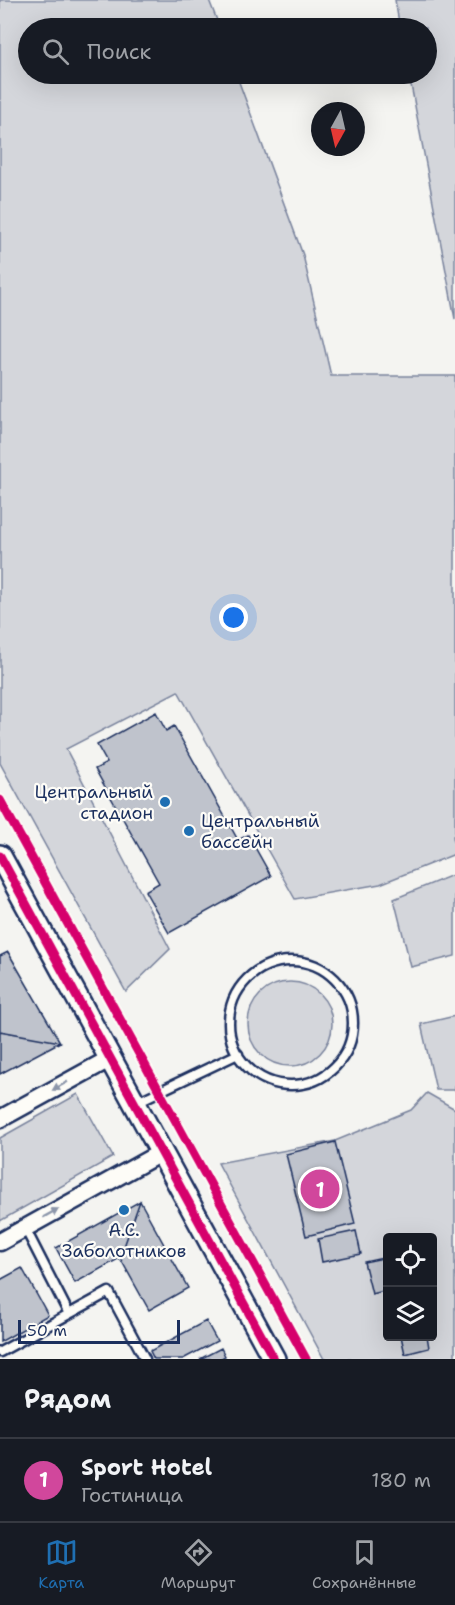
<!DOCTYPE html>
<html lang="ru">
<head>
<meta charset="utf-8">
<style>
	:root { --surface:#171b24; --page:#20242c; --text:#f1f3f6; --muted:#9ea1a6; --line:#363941; --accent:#1f6fb2 }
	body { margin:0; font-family:"Shantell Sans",sans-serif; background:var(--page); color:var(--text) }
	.controls { position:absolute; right:18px; bottom:18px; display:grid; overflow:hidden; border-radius:6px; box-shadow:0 6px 24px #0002 }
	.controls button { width:54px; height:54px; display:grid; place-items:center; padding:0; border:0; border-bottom:2px solid var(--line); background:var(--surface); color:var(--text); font:30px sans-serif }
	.compass { position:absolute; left:311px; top:102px; width:54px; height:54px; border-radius:50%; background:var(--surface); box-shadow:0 6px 24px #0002; rotate:188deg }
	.scale { position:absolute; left:18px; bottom:15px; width:162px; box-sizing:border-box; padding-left:6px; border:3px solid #1b2f5e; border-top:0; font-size:16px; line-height:21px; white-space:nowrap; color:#1b2f5e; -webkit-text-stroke:4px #fdfcf7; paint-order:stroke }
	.you { position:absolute; left:234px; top:618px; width:21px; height:21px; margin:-15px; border:4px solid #fff; border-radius:50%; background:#1a73e8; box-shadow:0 0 0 9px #1a73e833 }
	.badge { display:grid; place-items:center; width:39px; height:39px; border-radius:50%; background:var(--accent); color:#fff; font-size:20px; font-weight:700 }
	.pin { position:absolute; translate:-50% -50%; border:3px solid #fff; box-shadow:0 2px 6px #0006 }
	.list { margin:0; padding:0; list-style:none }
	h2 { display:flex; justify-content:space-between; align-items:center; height:78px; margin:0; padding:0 24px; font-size:26px }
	h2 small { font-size:20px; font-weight:400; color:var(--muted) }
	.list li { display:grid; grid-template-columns:39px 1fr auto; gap:18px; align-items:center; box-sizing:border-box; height:84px; padding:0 24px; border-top:2px solid var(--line) }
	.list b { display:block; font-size:22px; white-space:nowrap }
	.list p { margin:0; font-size:20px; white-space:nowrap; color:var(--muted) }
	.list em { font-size:20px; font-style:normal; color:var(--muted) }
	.icon { flex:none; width:33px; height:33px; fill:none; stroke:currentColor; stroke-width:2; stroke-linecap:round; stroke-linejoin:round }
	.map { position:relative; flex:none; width:455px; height:1359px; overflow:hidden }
	.search { position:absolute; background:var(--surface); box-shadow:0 6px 24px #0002; left:18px; right:18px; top:18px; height:66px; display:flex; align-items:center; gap:15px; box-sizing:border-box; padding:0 21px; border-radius:33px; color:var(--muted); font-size:22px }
	.sheet { height:162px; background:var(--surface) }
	nav { display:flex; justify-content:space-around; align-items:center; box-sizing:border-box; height:84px; border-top:2px solid var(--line); background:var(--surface); font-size:16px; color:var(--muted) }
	nav a { display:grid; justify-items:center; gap:3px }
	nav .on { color:var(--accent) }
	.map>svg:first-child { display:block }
	.green { fill:#d4d6db; stroke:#78829c; stroke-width:1.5; fill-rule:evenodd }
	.building { fill:#bfc3cc; stroke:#1b2f5e; stroke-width:1.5 }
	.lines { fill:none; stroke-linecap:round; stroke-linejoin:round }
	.service-casing { stroke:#1b2f5e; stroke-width:13 }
	.minor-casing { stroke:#1b2f5e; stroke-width:21 }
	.tertiary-casing { stroke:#1b2f5e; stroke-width:26 }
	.service { stroke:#fdfcf7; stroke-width:8 }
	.minor { stroke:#fdfcf7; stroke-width:16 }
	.tertiary { stroke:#fdfcf7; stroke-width:21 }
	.cycleway-casing { stroke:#fdfcf7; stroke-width:13 }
	.cycleway { stroke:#d6006c; stroke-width:9 }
	.oneway { fill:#8c96aa }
	.poi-dot { fill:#1f6fb2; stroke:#fdfcf7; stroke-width:2 }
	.labels { text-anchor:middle; stroke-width:4.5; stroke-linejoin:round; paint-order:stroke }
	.poi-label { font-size:18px; fill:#1b2f5e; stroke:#fdfcf7; text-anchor:end }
</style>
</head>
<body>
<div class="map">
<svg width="455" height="1359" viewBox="0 0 455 1359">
	<rect width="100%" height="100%" fill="#f4f4f1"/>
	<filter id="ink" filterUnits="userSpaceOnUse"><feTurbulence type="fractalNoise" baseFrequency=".0167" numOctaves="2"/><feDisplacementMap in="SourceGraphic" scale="12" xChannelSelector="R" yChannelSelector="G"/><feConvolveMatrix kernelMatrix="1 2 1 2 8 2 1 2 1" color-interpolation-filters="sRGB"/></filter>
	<g filter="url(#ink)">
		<path class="green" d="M 0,0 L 209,0 L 220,28 L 28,28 L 28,74 L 236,74 L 303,255 L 331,376 L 455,376 L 455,835 L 453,836 L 455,854 L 380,884 L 295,899 L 178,691 L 66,749 L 170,949 L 126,992 L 0,763 Z
			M 395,0 L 455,0 L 455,319 L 409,74 L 426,74 L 426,28 L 400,28 Z
			M 455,874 L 455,956 L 411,967 L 394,899 Z
			M248 1024a42 42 0 1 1 84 0a42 42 0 1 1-84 0Z
			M 455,1016 L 455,1090 L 436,1090 L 421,1024 Z
			M 427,1093 L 455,1109 L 455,1359 L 324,1359 L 218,1163 L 335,1141 L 411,1110 ZM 388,1238 L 432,1238 L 432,1336 L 388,1336 Z
			M 78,1094 L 113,1157 L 0,1221 L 0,1138 Z"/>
		<path class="building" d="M 156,712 L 166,731 L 174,726 L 238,840 L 248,835 L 271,876 L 169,933 L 145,891 L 159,883 L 95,769 L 107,763 L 97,745 Z
			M 8,952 L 60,1042 L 0,1031 L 0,956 Z
			M 0,1031 L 60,1042 L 0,1074 Z
			M 335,1142 L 355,1224 L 306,1236 L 286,1154 Z
			M 140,1201 L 188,1288 L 149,1310 L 120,1258 Z
			M 140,1201 L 120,1258 L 75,1283 L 56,1248 Z
			M 356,1231 L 361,1254 L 322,1262 L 318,1239 Z
			M 388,1257 L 388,1290 L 372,1294 L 364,1262 Z
			M 22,1268 L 48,1315 L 0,1342 L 0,1280 Z
			M 206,1321 L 217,1341 L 183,1359 L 154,1359 L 150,1351 Z
			M 401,1336 L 427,1336 L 429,1348 L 405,1354 Z
			M 221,1348 L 225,1356 L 220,1359 L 200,1359 Z"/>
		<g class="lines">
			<defs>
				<path id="service" d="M229 1023a62 62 0 1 1 124 0a62 62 0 1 1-124 0Z
					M 135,1103 L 238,1054
					M 25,1228 L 69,1314
					M 0,1352 L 109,1292 L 145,1359"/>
				<path id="minor" d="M 0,1119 L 111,1058
					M 0,1242 L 162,1152"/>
				<path id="tertiary" d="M 0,856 L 274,1359"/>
			</defs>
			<use href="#service" class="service-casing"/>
			<use href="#minor" class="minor-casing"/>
			<use href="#tertiary" class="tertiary-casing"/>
			<use href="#service" class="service"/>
			<use href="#minor" class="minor"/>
			<use href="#tertiary" class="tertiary"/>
			<defs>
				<path id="cycleway" d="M 0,800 L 306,1359
					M 0,856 L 274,1359"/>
			</defs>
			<use href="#cycleway" class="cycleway-casing"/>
			<use href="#cycleway" class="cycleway"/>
		</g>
		<defs><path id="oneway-solid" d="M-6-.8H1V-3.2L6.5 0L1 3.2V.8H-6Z" transform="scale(1.5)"/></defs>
		<g class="oneway">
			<use href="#oneway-solid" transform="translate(60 1086) rotate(151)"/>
			<use href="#oneway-solid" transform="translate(51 1213) rotate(-29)"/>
		</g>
	</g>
	<g class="poi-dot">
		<circle cx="165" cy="802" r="6"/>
		<circle cx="189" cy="831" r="6"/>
		<circle cx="124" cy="1210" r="6"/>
	</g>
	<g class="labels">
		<g class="poi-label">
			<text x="153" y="798">Центральный<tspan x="153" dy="21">стадион</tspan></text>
			<text x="201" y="827" text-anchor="start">Центральный<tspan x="201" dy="21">бассейн</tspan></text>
			<text x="124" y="1236" text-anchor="middle">А.С.<tspan x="124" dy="21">Заболотников</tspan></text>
		</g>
	</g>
</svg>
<div class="controls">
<button><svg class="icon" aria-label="locate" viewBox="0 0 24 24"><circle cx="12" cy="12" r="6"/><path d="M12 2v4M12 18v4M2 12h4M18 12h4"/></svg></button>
<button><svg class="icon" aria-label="layers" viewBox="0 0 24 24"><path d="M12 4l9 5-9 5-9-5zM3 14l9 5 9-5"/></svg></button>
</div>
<svg class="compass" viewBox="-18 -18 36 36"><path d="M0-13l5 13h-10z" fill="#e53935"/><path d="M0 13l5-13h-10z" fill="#9ea1a6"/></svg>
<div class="scale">50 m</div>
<div class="you"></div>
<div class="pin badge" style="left:320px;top:1189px;background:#d1479c">1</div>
<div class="search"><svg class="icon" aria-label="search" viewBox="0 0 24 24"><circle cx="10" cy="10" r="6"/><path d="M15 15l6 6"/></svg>Поиск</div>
</div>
<section class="sheet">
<h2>Рядом<small></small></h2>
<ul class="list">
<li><span class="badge" style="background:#d1479c">1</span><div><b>Sport Hotel</b><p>Гостиница</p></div><em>180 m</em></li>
</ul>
</section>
<nav>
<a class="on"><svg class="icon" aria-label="map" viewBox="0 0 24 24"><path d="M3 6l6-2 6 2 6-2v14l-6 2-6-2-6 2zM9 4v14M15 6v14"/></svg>Карта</a>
<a><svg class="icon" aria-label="directions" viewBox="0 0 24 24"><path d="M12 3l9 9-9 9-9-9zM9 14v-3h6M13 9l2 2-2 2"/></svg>Маршрут</a>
<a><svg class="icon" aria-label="saved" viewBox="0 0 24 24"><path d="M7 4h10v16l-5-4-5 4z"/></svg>Сохранённые</a>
</nav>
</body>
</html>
